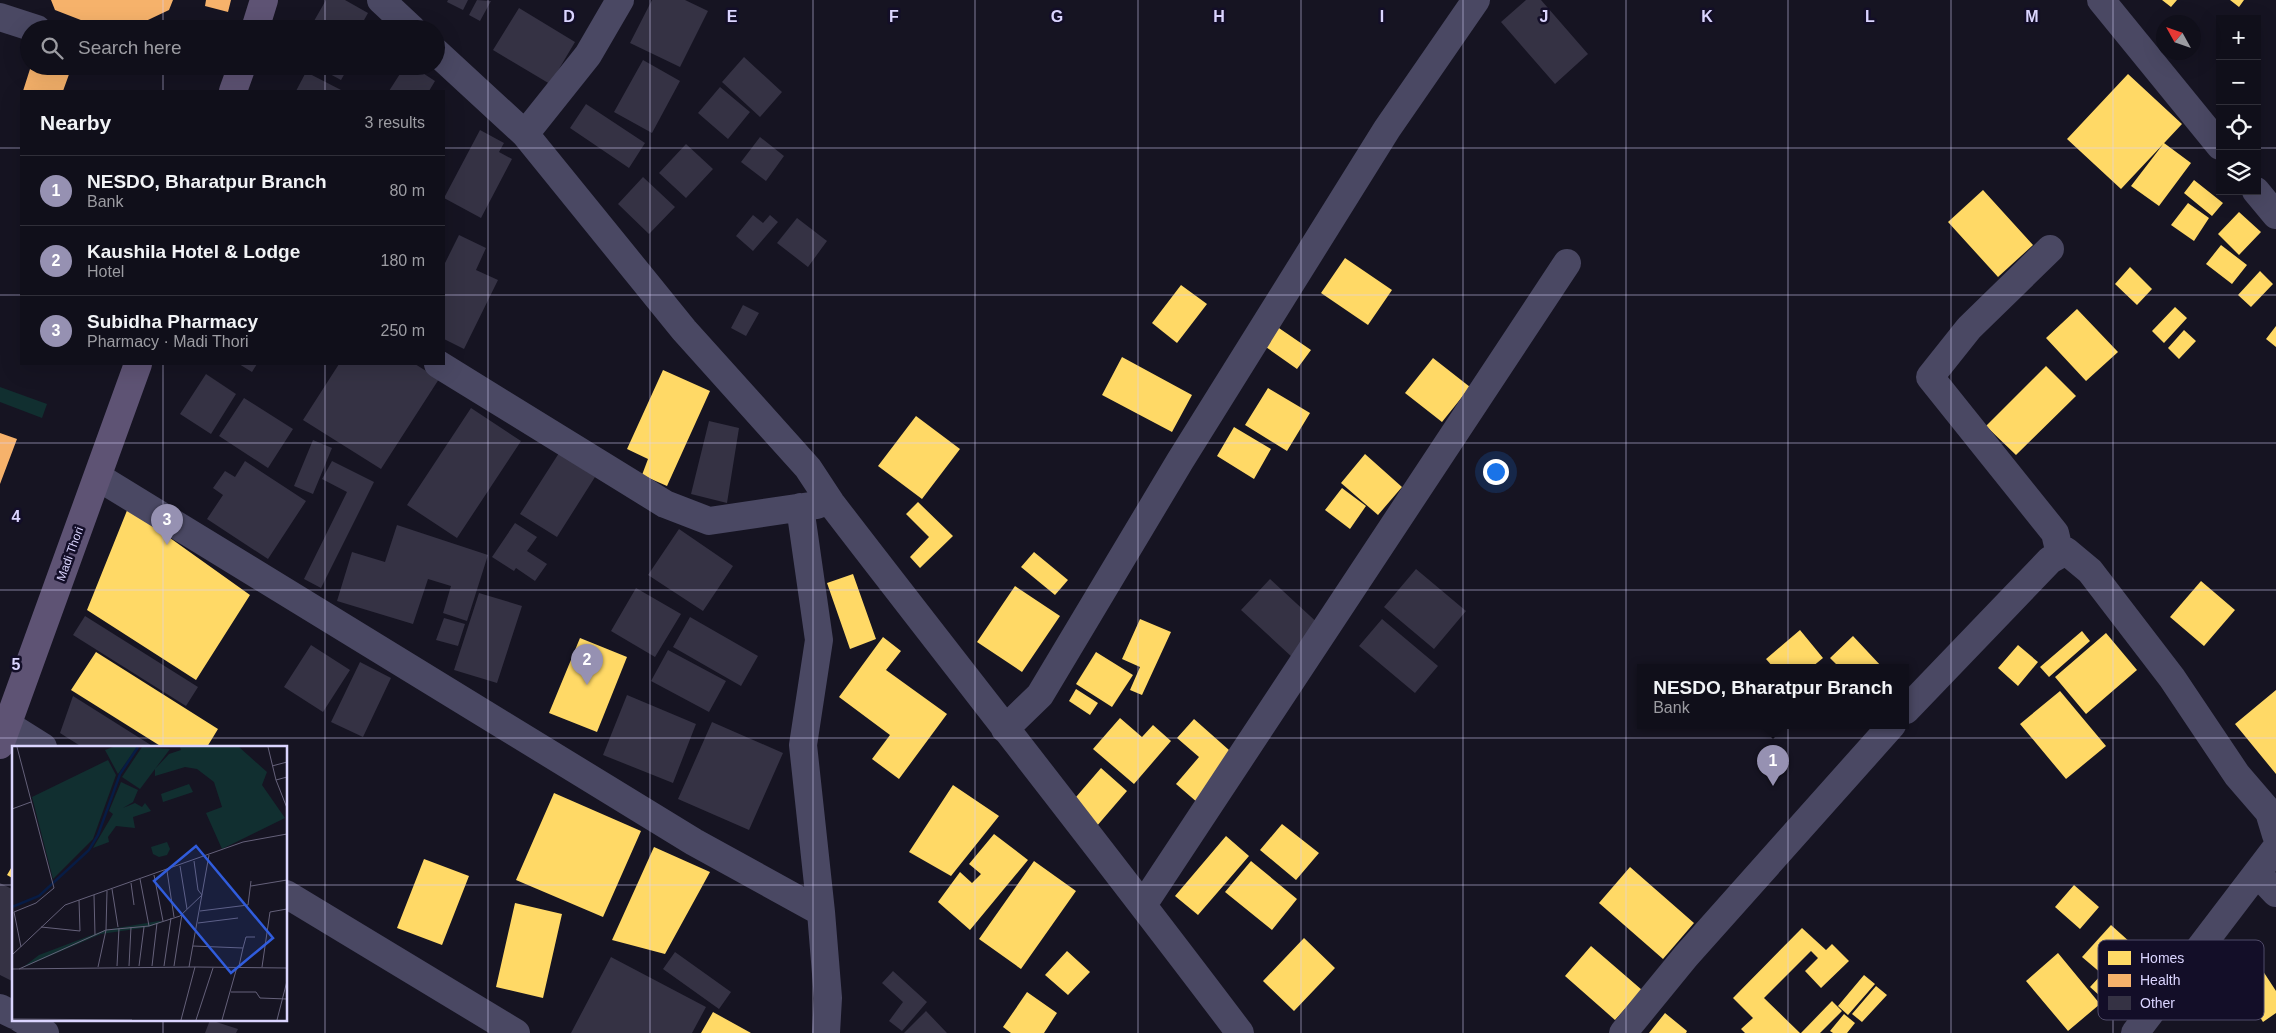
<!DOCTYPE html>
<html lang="en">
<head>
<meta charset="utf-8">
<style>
	:root { --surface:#100f1a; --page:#1e1d27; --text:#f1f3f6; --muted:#9c9ca2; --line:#302f39; --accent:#9691b2 }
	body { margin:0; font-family:Arial,sans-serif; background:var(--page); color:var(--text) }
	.controls { position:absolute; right:15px; top:15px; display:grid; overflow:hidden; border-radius:0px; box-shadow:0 5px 20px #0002 }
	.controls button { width:45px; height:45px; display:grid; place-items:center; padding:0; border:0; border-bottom:1px solid var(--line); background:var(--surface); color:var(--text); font:25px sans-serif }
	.compass { position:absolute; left:2156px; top:15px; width:45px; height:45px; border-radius:50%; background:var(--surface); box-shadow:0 5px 20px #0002; rotate:310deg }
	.you { position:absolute; left:1495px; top:471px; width:18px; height:18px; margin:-12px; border:4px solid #fff; border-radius:50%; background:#1a73e8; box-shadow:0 0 0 8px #1a73e833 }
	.badge { display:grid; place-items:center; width:32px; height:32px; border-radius:50%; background:var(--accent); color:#fff; font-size:16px; font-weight:700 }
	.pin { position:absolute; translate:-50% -41px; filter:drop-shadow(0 1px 2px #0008) }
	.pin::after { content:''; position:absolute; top:26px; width:18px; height:15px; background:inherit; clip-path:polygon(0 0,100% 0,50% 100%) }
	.popup { position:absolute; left:1637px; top:664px; width:272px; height:65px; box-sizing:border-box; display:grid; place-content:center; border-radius:0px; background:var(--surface); filter:drop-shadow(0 1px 4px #0005); font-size:16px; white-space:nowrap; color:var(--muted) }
	.popup b { font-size:19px; color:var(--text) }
	.popup::after { content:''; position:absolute; left:50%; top:100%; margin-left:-10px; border:10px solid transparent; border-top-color:var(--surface) }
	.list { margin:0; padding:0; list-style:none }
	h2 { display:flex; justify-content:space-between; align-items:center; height:65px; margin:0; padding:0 20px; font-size:21px }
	h2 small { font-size:16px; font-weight:400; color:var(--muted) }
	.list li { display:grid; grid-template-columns:32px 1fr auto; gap:15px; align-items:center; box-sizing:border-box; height:70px; padding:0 20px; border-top:1px solid var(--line) }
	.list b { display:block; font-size:19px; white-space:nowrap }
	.list p { margin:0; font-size:16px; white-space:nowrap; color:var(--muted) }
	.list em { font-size:16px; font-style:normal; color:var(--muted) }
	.icon { flex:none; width:28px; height:28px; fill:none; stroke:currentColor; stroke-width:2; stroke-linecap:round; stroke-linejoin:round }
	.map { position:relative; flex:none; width:2276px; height:1033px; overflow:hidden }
	.search { position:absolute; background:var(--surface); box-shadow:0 5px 20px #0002; left:20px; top:20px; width:425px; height:55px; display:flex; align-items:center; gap:12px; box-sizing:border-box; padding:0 18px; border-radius:28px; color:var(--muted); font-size:19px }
	.panel { position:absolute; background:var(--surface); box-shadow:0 5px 20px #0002; left:20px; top:90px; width:425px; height:275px; border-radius:0px }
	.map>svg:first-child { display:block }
	.green { fill:#112f30 }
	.homes { fill:#ffd966 }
	.health { fill:#f6b26b }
	.building { fill:#353244 }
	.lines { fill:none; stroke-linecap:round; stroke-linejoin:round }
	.minor { stroke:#4a4863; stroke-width:28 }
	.major { stroke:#5e5374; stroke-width:28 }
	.grid { fill:none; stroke:#dbd5ff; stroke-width:1; stroke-opacity:0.55 }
	.labels { text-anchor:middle; stroke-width:5; stroke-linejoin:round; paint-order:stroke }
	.street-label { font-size:12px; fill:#dbd5ff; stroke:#130e28 }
	.inset-river { fill:none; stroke:#071c45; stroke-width:2.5 }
	.inset-road { fill:none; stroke:#65617a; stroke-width:1 }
	.view { fill:#305cdc; fill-opacity:0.15; stroke:#305cdc; stroke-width:2.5 }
	.inset-edge { fill:none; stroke:#dbd5ff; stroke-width:2.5 }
	.key { fill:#130e28; stroke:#4f4a68; stroke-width:1 }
	.key-label { font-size:14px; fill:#dbd5ff }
	.grid-label { font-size:16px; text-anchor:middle; font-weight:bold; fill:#dbd5ff; stroke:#130e28; stroke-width:5; stroke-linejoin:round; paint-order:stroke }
</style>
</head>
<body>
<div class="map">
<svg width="2276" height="1033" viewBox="0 0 2276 1033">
	<rect width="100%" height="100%" fill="#161422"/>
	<path class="green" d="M 0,387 L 47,404 L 42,418 L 0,402 Z"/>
	<path class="homes" d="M 2162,0 L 2177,0 L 2171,7 Z
		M 2230,0 L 2244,0 L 2239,7 Z
		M 2128,74 L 2182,124 L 2121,189 L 2067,139 Z
		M 2164,143 L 2191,163 L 2159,206 L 2131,186 Z
		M 2194,180 L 2223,203 L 2212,216 L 2184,193 Z
		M 1983,190 L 2033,245 L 1998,277 L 1948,222 Z
		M 2188,203 L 2209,218 L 2194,241 L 2171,225 Z
		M 2239,212 L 2261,232 L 2239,255 L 2218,234 Z
		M 2221,245 L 2247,265 L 2232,284 L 2206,264 Z
		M 1345,258 L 1392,290 L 1368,325 L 1321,293 Z
		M 2130,267 L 2152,289 L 2137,305 L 2115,284 Z
		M 2260,271 L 2273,284 L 2251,307 L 2238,295 Z
		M 1181,285 L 1207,304 L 1177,343 L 1152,323 Z
		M 2175,307 L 2187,318 L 2164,343 L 2152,331 Z
		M 2077,309 L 2118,352 L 2086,381 L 2046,338 Z
		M 1276,326 L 1311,350 L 1297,369 L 1263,345 Z
		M 2276,326 L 2276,347 L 2266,339 Z
		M 2184,330 L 2196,341 L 2179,359 L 2168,348 Z
		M 1122,357 L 1192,395 L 1172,432 L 1102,395 Z
		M 1433,358 L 1470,387 L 1442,422 L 1405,393 Z
		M 2046,366 L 2076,396 L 2016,455 L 1986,426 Z
		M 663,370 L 710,391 L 667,486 L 642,475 L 648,459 L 627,449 Z
		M 1268,388 L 1310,413 L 1287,451 L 1245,425 Z
		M 916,416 L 960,449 L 922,499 L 878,466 Z
		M 1234,427 L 1271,449 L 1254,479 L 1217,456 Z
		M 1365,454 L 1402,487 L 1378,515 L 1341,483 Z
		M 1342,488 L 1366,506 L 1350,529 L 1325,510 Z
		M 918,502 L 953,536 L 920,568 L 910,557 L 929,537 L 906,514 Z
		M 128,508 L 250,595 L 196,680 L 87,610 Z
		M 1034,552 L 1068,580 L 1055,595 L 1021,567 Z
		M 853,574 L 876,639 L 850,649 L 827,583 Z
		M 2201,581 L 2235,610 L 2204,646 L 2170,617 Z
		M 1015,586 L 1060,616 L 1022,672 L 977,642 Z
		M 1140,619 L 1171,632 L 1142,695 L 1130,690 L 1140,667 L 1122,659 Z
		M 1800,630 L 1823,658 L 1812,667 L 1773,667 L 1766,659 Z
		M 2082,631 L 2090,641 L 2049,677 L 2040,667 Z
		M 2106,633 L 2137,670 L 2086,714 L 2055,677 Z
		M 1853,636 L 1882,667 L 1839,667 L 1830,658 Z
		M 883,637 L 901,651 L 886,670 L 947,714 L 899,779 L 872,759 L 890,735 L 839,697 Z
		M 580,638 L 627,657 L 597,732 L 549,713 Z
		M 2018,645 L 2038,662 L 2018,686 L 1998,668 Z
		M 96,652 L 218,729 L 207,747 L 162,747 L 71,690 Z
		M 1096,652 L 1133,675 L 1112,707 L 1076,684 Z
		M 1076,689 L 1098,703 L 1090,715 L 1069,701 Z
		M 2276,690 L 2276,774 L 2235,724 Z
		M 2060,691 L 2106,746 L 2066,779 L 2020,724 Z
		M 1120,718 L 1142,737 L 1153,725 L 1171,741 L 1134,784 L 1093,749 Z
		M 1194,719 L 1238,758 L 1198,803 L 1176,784 L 1199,757 L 1177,738 Z
		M 1101,768 L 1127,791 L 1096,827 L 1070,804 Z
		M 953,785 L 999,816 L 951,876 L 909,852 Z
		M 554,793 L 641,831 L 603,917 L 516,880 Z
		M 1282,824 L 1319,853 L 1296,880 L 1260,850 Z
		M 994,834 L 1028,860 L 970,930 L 938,902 L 960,872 L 972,883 L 981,874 L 969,864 Z
		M 1226,836 L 1249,856 L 1198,915 L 1175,896 Z
		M 654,847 L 710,872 L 665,954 L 612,940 Z
		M 424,859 L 469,876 L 442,945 L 397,928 Z
		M 1034,861 L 1076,891 L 1021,969 L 979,939 Z
		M 1251,861 L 1297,899 L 1272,930 L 1225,892 Z
		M 14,863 L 14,879 L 7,875 Z
		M 1630,867 L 1694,923 L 1663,959 L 1599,903 Z
		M 2074,885 L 2099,907 L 2080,929 L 2055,907 Z
		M 515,903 L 562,914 L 543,998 L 496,987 Z
		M 2111,925 L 2151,961 L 2111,1006 L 2090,987 L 2102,974 L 2082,957 Z
		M 1802,928 L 1826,950 L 1832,944 L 1849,961 L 1821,988 L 1805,971 L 1818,958 L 1811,951 L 1764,998 L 1800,1033 L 1745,1033 L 1741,1029 L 1753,1018 L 1733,998 Z
		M 1304,938 L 1335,968 L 1294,1011 L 1263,981 Z
		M 1591,946 L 1642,990 L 1615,1020 L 1565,976 Z
		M 1067,951 L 1090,972 L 1068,995 L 1045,975 Z
		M 2058,953 L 2100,1004 L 2068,1031 L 2026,981 Z
		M 2261,968 L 2276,991 L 2276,1013 L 2263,1022 L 2239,983 Z
		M 1864,975 L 1875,984 L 1848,1015 L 1838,1006 Z
		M 1876,986 L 1887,995 L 1862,1022 L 1852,1014 Z
		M 1027,992 L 1057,1013 L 1044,1033 L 1011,1033 L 1003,1027 Z
		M 1832,1001 L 1842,1011 L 1820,1033 L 1801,1033 Z
		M 713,1012 L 751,1033 L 701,1033 Z
		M 1665,1013 L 1687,1031 L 1686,1033 L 1649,1033 Z
		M 1844,1014 L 1855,1023 L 1847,1033 L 1833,1033 L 1830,1031 Z"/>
	<path class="health" d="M 51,0 L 173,0 L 169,10 L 129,29 L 104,29 L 55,10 Z
		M 206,0 L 231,0 L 228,12 L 205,6 Z
		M 42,66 L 72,66 L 63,91 L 23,91 L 30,69 L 40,73 Z
		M 0,433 L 17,439 L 0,484 Z"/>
	<path class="building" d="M 326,0 L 345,0 L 368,13 L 359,29 L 329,29 L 314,21 Z
		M 448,0 L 468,0 L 463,10 L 447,2 Z
		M 477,0 L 491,1 L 480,21 L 469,15 Z
		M 652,0 L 685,0 L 708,11 L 680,67 L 630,43 Z
		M 1526,0 L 1541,0 L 1588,54 L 1555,84 L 1501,22 Z
		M 519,8 L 575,42 L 550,84 L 493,50 Z
		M 744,57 L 782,92 L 760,117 L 722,82 Z
		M 643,60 L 680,81 L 652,133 L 614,112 Z
		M 315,66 L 349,66 L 341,80 Z
		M 405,66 L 412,66 L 435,81 L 429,91 L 389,91 Z
		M 306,72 L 343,91 L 296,91 Z
		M 720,87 L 750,112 L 728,139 L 698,113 Z
		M 586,104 L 645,143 L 629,168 L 570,128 Z
		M 480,130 L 504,143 L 499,152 L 512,159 L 481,218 L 444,198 Z
		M 760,137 L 784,156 L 766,181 L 741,162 Z
		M 686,144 L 713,169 L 686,198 L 659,173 Z
		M 643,177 L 675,207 L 649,234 L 618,204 Z
		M 753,215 L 763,223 L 770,215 L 778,222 L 753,251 L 736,236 Z
		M 797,218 L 827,241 L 808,267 L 777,243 Z
		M 459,235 L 486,248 L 476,270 L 498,280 L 464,349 L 444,339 L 444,265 Z
		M 743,305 L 759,313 L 746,336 L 731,328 Z
		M 239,364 L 257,364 L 252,372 Z
		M 339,364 L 415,364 L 439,379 L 381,469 L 303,420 Z
		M 206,374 L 236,394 L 211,434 L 180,414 Z
		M 244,398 L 293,429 L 268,468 L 219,436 Z
		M 471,408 L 521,441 L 457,538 L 407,505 Z
		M 709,421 L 739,428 L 727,503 L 691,494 Z
		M 313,440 L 332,448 L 313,494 L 294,486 Z
		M 559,453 L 595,477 L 557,537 L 520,514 Z
		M 245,461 L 306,501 L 268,559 L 207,519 L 223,495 L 213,488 L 225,471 L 235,477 Z
		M 332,461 L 374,482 L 321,588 L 304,579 L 347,492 L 322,479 Z
		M 515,523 L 537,537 L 527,551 L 547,564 L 535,581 L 516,568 L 514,571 L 492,557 Z
		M 397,525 L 488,555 L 467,621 L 443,613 L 451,586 L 428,579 L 413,624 L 337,601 L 352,552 L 385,562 Z
		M 679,529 L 733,566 L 703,611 L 648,575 Z
		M 1416,569 L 1466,611 L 1434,649 L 1384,607 Z
		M 1270,579 L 1322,627 L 1293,658 L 1241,610 Z
		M 636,588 L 681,614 L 655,657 L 611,631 Z
		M 479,593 L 522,606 L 497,683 L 454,670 Z
		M 85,616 L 198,687 L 186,706 L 73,635 Z
		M 690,617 L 758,656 L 741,686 L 673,647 Z
		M 444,618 L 465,624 L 458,646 L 436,640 Z
		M 1382,619 L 1438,666 L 1415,693 L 1359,646 Z
		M 311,645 L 350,670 L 323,712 L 284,687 Z
		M 668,650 L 726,681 L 709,712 L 651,681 Z
		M 360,662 L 391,678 L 363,737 L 331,722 Z
		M 627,695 L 696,724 L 673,783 L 603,755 Z
		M 73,696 L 154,747 L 82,747 L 60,733 Z
		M 712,722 L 783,753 L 749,830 L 678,799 Z
		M 0,883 L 14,890 L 14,982 L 0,975 Z
		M 675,952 L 731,992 L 719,1009 L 663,969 Z
		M 611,957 L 706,1007 L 692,1033 L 571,1033 Z
		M 893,971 L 927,1002 L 902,1031 L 889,1021 L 903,1002 L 882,983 Z
		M 926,1011 L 947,1033 L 904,1033 Z
		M 210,1020 L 238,1029 L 236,1033 L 205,1033 Z"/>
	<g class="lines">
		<path class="minor" d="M 381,0 L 412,29
			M 2101,0 L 2220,146
			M 0,17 L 37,29
			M 436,52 L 525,134 L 684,330 L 808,468 L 831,503 C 967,680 1106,855 1240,1033
			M 525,134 L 588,55 L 620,0
			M 2256,191 L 2276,215
			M 2050,249 L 1969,328 L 1930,377 L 2055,533 L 2060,554
			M 438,364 L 665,504 L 709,521 L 817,505
			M 98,477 L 694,842 L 821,912
			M 800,507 L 819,640 L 803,745 L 821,912 L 828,998 L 826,1033
			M 1906,710 L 2050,560 L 2066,551 L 2090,571 L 2172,678 L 2237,775 L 2269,812 L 2276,835
			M 8,725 L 43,747
			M 1005,729 L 1040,695 L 1180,461 L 1387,129 L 1476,0
			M 2257,873 L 2276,893
			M 286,894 L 516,1033
			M 1143,905 L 1567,263
			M 0,1008 L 14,1015
			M 21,1019 L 45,1033
			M 1623,1033 L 1686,956 L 1892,725
			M 2135,1033 L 2276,848"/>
		<path class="major" d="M 255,29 L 264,0
			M 233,91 L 242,66
			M 0,745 L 138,364"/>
	</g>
	<path class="grid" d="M 163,0 L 163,29M 325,0 L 325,29M 488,0 L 488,1033M 650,0 L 650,1033M 813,0 L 813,1033M 975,0 L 975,1033M 1138,0 L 1138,1033M 1301,0 L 1301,1033M 1463,0 L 1463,1033M 1626,0 L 1626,1033M 1788,0 L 1788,1033M 1951,0 L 1951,1033M 2113,0 L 2113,1033M 163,66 L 163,91M 325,66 L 325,91M 0,148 L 21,148M 444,148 L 2220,148M 2257,148 L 2276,148M 0,295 L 21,295M 444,295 L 2276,295M 163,364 L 163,747M 325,364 L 325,1033M 0,443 L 2276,443M 0,590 L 2276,590M 0,738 L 2276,738M 0,885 L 14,885M 286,885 L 2276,885M 163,1019 L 163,1033"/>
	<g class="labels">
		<g class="street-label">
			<text transform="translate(70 554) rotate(-70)" y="4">Madi Thori</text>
		</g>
	</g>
	<g transform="translate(12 746)">
		<rect width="275" height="275" fill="#161422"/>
		<path d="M 101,1 L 125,1 L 106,28 L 93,4 ZM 130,1 L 158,3 L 128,43 L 110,31 ZM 168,1 L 227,1 L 255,26 L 250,39 L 273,72 L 210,103 L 194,67 L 210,61 L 202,36 L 185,23 L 173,21 L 143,30 L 143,23 L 157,8 L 169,4 ZM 96,14 L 104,29 L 81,93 L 41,133 L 20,51 ZM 109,36 L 126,44 L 121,56 L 111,62 L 123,57 L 130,61 L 133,57 L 139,65 L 121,71 L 123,82 L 104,80 L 96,91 L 97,96 L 81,102 L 101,68 L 97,65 ZM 177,38 L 181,46 L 151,56 L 149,48 ZM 155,96 L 158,103 L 155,109 L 147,111 L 141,108 L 139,101 ZM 147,175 L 150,176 L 137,181 L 89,188 L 10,222 L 27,209 L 93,184 Z" fill="#112f30"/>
		<path class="inset-river" d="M 0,161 L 27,150 L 77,104 L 86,89 L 108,28 L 126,1"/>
		<path class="inset-road" d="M 5,1 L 42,142 L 24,157 L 2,166 L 9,201M 256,1 L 264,34 L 275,31M 260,20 L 275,16M 264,34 L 275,62M 0,63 L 19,56M 182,115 L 186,144 L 190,149M 168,120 L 175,163M 155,125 L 162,171M 142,129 L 151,175M 128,133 L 137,180M 119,137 L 122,159M 239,140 L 275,134M 100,143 L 106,181M 82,149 L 83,189M 188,165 L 236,159 L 239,135M 186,177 L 226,172M 29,181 L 68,185 L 67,154M 181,200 L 231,202 L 227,220M 231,202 L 234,191 L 243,191M 0,209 L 53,159 L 231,96 L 275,88M 105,220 L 107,182M 117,220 L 119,181M 127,220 L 132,181M 140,220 L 145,177M 152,220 L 159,172M 162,220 L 170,168M 86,221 L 94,184 L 95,145M 177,221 L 197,109M 250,221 L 258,166 L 275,163M 0,223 L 183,221M 7,223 L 94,184 L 137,180 L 168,170 L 190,149M 219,246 L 244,246 L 248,252 L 275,253M 0,273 L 120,274M 169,274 L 183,221 L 275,222M 184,274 L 201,222M 210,274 L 225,221M 265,274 L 275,235"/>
		<path class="view" d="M 184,100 L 261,192 L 219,227 L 142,135 Z"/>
		<rect width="275" height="275" class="inset-edge"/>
	</g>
	<rect x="2098" y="940" width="166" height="80" rx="8" class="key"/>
	<rect x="2108" y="951" width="23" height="14" fill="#ffd966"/>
	<rect x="2108" y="974" width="23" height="13" fill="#f6b26b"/>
	<rect x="2108" y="996" width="23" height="14" fill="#353244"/>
	<g class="key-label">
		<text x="2140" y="963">Homes</text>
		<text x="2140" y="985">Health</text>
		<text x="2140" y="1008">Other</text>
	</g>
	<g class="grid-label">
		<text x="569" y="22">D</text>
		<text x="732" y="22">E</text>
		<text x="894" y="22">F</text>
		<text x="1057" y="22">G</text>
		<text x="1219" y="22">H</text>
		<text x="1382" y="22">I</text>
		<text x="1544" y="22">J</text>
		<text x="1707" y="22">K</text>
		<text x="1870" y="22">L</text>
		<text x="2032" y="22">M</text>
		<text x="16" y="522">4</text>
		<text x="16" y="670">5</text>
	</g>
</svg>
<div class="controls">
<button>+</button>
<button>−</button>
<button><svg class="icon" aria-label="locate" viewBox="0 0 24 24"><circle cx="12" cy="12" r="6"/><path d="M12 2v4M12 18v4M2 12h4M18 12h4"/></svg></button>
<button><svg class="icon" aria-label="layers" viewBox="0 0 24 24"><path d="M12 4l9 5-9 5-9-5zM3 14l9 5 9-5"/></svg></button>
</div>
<svg class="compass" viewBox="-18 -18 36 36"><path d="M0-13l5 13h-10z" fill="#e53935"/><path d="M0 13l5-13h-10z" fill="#9c9ca2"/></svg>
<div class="you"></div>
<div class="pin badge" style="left:1773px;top:786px">1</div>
<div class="popup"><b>NESDO, Bharatpur Branch</b>Bank</div>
<div class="pin badge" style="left:587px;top:685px">2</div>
<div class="pin badge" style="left:167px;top:545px">3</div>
<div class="search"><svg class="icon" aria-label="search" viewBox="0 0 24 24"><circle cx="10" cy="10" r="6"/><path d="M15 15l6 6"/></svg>Search here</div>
<section class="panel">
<h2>Nearby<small>3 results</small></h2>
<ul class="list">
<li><span class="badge">1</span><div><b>NESDO, Bharatpur Branch</b><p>Bank</p></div><em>80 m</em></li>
<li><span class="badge">2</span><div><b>Kaushila Hotel &amp; Lodge</b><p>Hotel</p></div><em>180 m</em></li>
<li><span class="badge">3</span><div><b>Subidha Pharmacy</b><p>Pharmacy · Madi Thori</p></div><em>250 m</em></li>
</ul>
</section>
</div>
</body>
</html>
